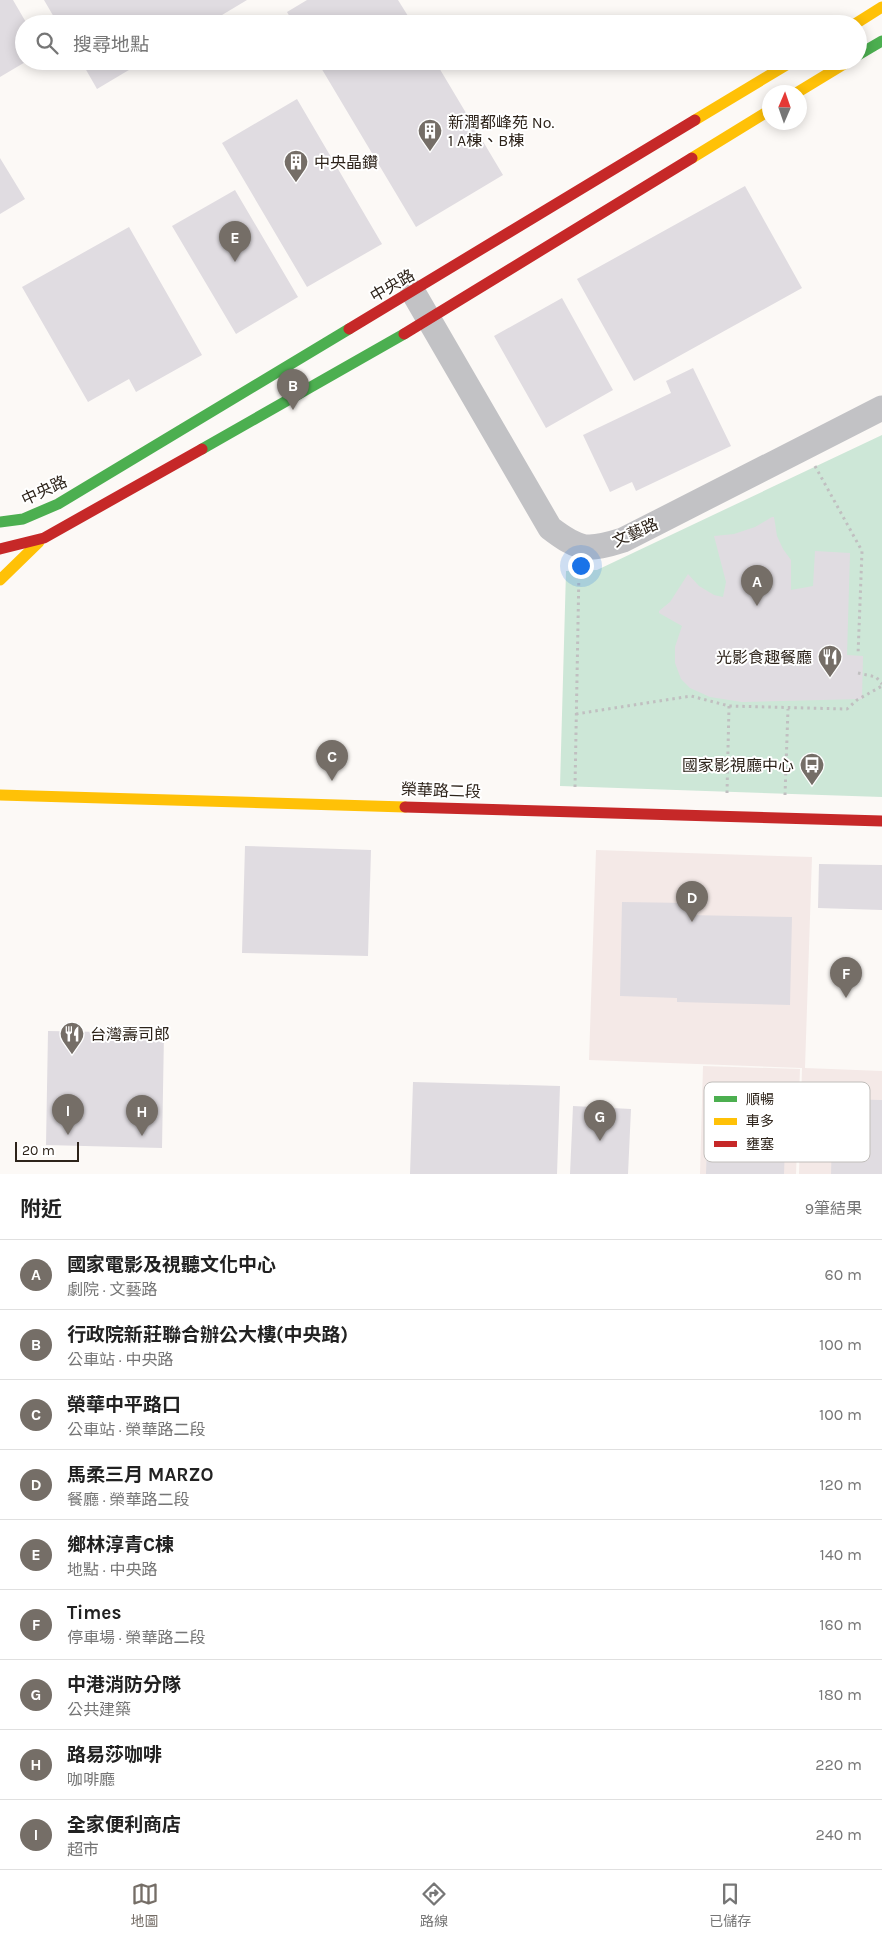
<!DOCTYPE html>
<html lang="zh-TW">
<head>
<meta charset="utf-8">
<style>
	:root { --surface:#fff; --page:#f2f2f2; --text:#222; --muted:#767676; --line:#e0e0e0; --accent:#756e67 }
	body { margin:0; font-family:Karla,"Noto Sans TC",sans-serif; background:var(--page); color:var(--text) }
	.compass { position:absolute; left:762px; top:85px; width:45px; height:45px; border-radius:50%; background:var(--surface); box-shadow:0 2px 12px #0003; rotate:2deg }
	.scale { position:absolute; left:15px; bottom:12px; width:64px; box-sizing:border-box; padding-left:5px; border:2px solid #2d231a; border-top:0; font-size:14px; line-height:18px; white-space:nowrap; color:#2d231a; -webkit-text-stroke:4px #fff; paint-order:stroke }
	.you { position:absolute; left:580px; top:565px; width:18px; height:18px; margin:-12px; border:4px solid #fff; border-radius:50%; background:#1a73e8; box-shadow:0 0 0 8px #1a73e833 }
	.badge { display:grid; place-items:center; width:32px; height:32px; border-radius:50%; background:var(--accent); color:#fff; font-size:16px; font-weight:700 }
	.pin { position:absolute; translate:-50% -41px; filter:drop-shadow(0 1px 2px #0008) }
	.pin::after { content:''; position:absolute; top:26px; width:18px; height:15px; background:inherit; clip-path:polygon(0 0,100% 0,50% 100%) }
	.list { margin:0; padding:0; list-style:none }
	h2 { display:flex; justify-content:space-between; align-items:center; height:65px; margin:0; padding:0 20px; font-size:21px }
	h2 small { font-size:16px; font-weight:400; color:var(--muted) }
	.list li { display:grid; grid-template-columns:32px 1fr auto; gap:15px; align-items:center; box-sizing:border-box; height:70px; padding:0 20px; border-top:1px solid var(--line) }
	.list b { display:block; font-size:19px; white-space:nowrap }
	.list p { margin:0; font-size:16px; white-space:nowrap; color:var(--muted) }
	.list em { font-size:16px; font-style:normal; color:var(--muted) }
	.icon { flex:none; width:28px; height:28px; fill:none; stroke:currentColor; stroke-width:2; stroke-linecap:round; stroke-linejoin:round }
	.map { position:relative; flex:none; width:882px; height:1174px; overflow:hidden }
	.search { position:absolute; background:var(--surface); box-shadow:0 2px 12px #0003; left:15px; right:15px; top:15px; height:55px; display:flex; align-items:center; gap:12px; box-sizing:border-box; padding:0 18px; border-radius:28px; color:var(--muted); font-size:19px }
	.sheet { height:695px; background:var(--surface) }
	nav { display:flex; justify-content:space-around; align-items:center; box-sizing:border-box; height:70px; border-top:1px solid var(--line); background:var(--surface); font-size:14px; color:var(--muted) }
	nav a { display:grid; justify-items:center; gap:2px }
	nav .on { color:var(--accent) }
	.map>svg:first-child { display:block }
	.commercial { fill:#f4e9e7 }
	.green { fill:#cde7d7 }
	.building { fill:#e0dce1 }
	.lines { fill:none; stroke-linecap:round; stroke-linejoin:round }
	.path { stroke:#c0bfc0; stroke-width:3; stroke-dasharray:2.5 4; stroke-linecap:butt }
	.street { stroke:#c2c2c5; stroke-width:25 }
	.fast { stroke:#4caf50; stroke-width:11 }
	.slow { stroke:#ffc107; stroke-width:11 }
	.jam { stroke:#c62828; stroke-width:11 }
	.labels { text-anchor:middle; stroke-width:4; stroke-linejoin:round; paint-order:stroke }
	.poi-label { font-size:16px; fill:#2d231a; stroke:#fff; text-anchor:start }
	.street-label { font-size:16px; fill:#2d231a; stroke:#fff }
	.key { fill:#fff; stroke:#c0bdba; stroke-width:1 }
	.key-label { font-size:14px; fill:#2d231a }
</style>
</head>
<body>
<div class="map">
<svg width="882" height="1174" viewBox="0 0 882 1174">
	<rect width="100%" height="100%" fill="#fcf9f6"/>
	<path class="commercial" d="M 596,850 L 812,857 L 805,1068 L 882,1071 L 882,1174 L 799,1174 L 802,1068 L 589,1060 Z
		M 703,1066 L 800,1069 L 796,1174 L 700,1174 Z"/>
	<path class="green" d="M 882,435 L 882,797 L 560,786 L 566,571 L 597,570 Z"/>
	<path class="building" d="M 0,0 L 13,0 L 27,24 L 24,24 L 24,61 L 27,61 L 0,77 Z
		M 44,0 L 247,0 L 207,24 L 58,24 Z
		M 307,0 L 398,0 L 413,24 L 294,24 L 287,12 Z
		M 81,61 L 144,61 L 97,89 Z
		M 317,61 L 435,61 L 503,175 L 416,227 Z
		M 297,99 L 382,244 L 307,287 L 222,143 Z
		M 0,158 L 25,199 L 0,214 Z
		M 745,186 L 802,288 L 634,381 L 577,279 Z
		M 235,190 L 298,297 L 236,334 L 172,226 Z
		M 129,227 L 202,355 L 136,392 L 129,379 L 88,402 L 22,287 Z
		M 562,298 L 613,390 L 546,428 L 494,336 Z
		M 693,368 L 731,446 L 636,491 L 632,482 L 610,492 L 583,435 L 671,393 L 666,381 Z
		M 772,517 L 774,517 L 777,536 L 783,549 L 791,560 L 791,590 L 813,586 L 815,551 L 850,553 L 847,655 L 863,656 L 862,699 L 742,702 L 710,697 L 690,688 L 681,679 L 675,663 L 675,647 L 682,626 L 659,613 L 659,611 L 670,602 L 688,574 L 699,586 L 714,595 L 723,597 L 726,582 L 714,536 L 734,534 L 755,527 Z
		M 245,846 L 371,850 L 368,956 L 242,953 Z
		M 819,864 L 882,865 L 882,910 L 818,908 Z
		M 622,902 L 688,903 L 688,915 L 792,917 L 790,1005 L 677,1002 L 677,998 L 620,996 Z
		M 48,1031 L 164,1033 L 162,1148 L 46,1145 Z
		M 413,1082 L 560,1086 L 557,1174 L 410,1174 Z
		M 709,1086 L 787,1089 L 784,1174 L 706,1174 Z
		M 833,1099 L 882,1100 L 882,1174 L 831,1174 Z
		M 573,1106 L 631,1109 L 628,1174 L 570,1174 Z"/>
	<g class="lines">
		<path class="path" d="M 815,466 L 862,551 L 858,655
			M 858,673 L 876,677 L 882,684
			M 576,714 L 691,696 L 729,706 L 847,709 L 857,700 L 882,686
			M 575,787 L 579,569
			M 727,793 L 729,706
			M 785,795 L 788,709"/>
		<path class="street" d="M 413,292 L 550,528 C 580,551 588,551 623,540 L 882,408"/>
		<path class="fast" d="M 858,55 L 882,41
			M 202,449 L 404,334
			M 0,522 L 23,519 L 58,504 L 349,329"/>
		<path class="slow" d="M 855,24 L 882,7
			M 798,92 L 849,61
			M 695,120 L 793,61
			M 692,158 L 770,110
			M 0,580 L 39,542
			M 0,795 L 405,807"/>
		<path class="jam" d="M 349,329 L 695,120
			M 404,334 L 692,158
			M 0,549 L 44,538 L 202,449
			M 405,807 L 882,821"/>
	</g>
	<defs>
		<symbol id="building-pin" viewBox="-11 -11 22 30"><path d="M0 17L-7.5 6A9.5 9.5 0 1 1 7.5 6Z" fill="#756e67" stroke="#fff"/><path d="M-4-6H4V6H1V3H-1V6H-4ZM-2.5-4.3h1.7v1.8h-1.7ZM.8-4.3h1.7v1.8H.8ZM-2.5-1h1.7V.8h-1.7ZM.8-1h1.7V.8H.8Z" fill="#fff"/></symbol>
		<symbol id="restaurant-pin" viewBox="-11 -11 22 30"><path d="M0 17L-7.5 6A9.5 9.5 0 1 1 7.5 6Z" fill="#756e67" stroke="#fff"/><path d="M-5-6h1v4h1v-4h1v4h1v-4h1v5L-1.5 .5V6h-2V.5L-5-1ZM5-6V6H3V1.5H1.5Q1.5-4 5-6Z" fill="#fff"/></symbol>
		<symbol id="bus-pin" viewBox="-11 -11 22 30"><path d="M0 17L-7.5 6A9.5 9.5 0 1 1 7.5 6Z" fill="#756e67" stroke="#fff"/><path d="M-5-6H5V4H4V6H2V4H-2V6H-4V4H-5ZM-3.5-4V0h7V-4ZM-3.5 1.2v1.5H-2V1.2ZM2 1.2v1.5H3.5V1.2Z" fill="#fff"/></symbol>
	</defs>
	<g fill-rule="evenodd">
		<use href="#building-pin" x="416" y="117" width="28" height="38"/>
		<use href="#building-pin" x="282" y="148" width="28" height="38"/>
		<use href="#restaurant-pin" x="816" y="643" width="28" height="38"/>
		<use href="#bus-pin" x="798" y="751" width="28" height="38"/>
		<use href="#restaurant-pin" x="58" y="1020" width="28" height="38"/>
	</g>
	<g class="labels">
		<g class="poi-label">
			<text x="448" y="128">新潤都峰苑 No.<tspan x="448" dy="18">1 A棟、B棟</tspan></text>
			<text x="314" y="168">中央晶鑽</text>
			<text x="812" y="663" text-anchor="end">光影食趣餐廳</text>
			<text x="794" y="771" text-anchor="end">國家影視廳中心</text>
			<text x="90" y="1040">台灣壽司郎</text>
		</g>
		<g class="street-label">
			<text transform="translate(392 285) rotate(-30)" y="6">中央路</text>
			<text transform="translate(44 490) rotate(-25)" y="6">中央路</text>
			<text transform="translate(635 532) rotate(-24)" y="6">文藝路</text>
			<text transform="translate(441 790) rotate(2)" y="6">榮華路二段</text>
		</g>
	</g>
	<rect x="704" y="1082" width="166" height="80" rx="8" class="key"/>
	<rect x="714" y="1096" width="23" height="6" fill="#4caf50"/>
	<rect x="714" y="1118" width="23" height="7" fill="#ffc107"/>
	<rect x="714" y="1141" width="23" height="6" fill="#c62828"/>
	<g class="key-label">
		<text x="746" y="1104">順暢</text>
		<text x="746" y="1126">車多</text>
		<text x="746" y="1149">壅塞</text>
	</g>
</svg>
<svg class="compass" viewBox="-18 -18 36 36"><path d="M0-13l5 13h-10z" fill="#e53935"/><path d="M0 13l5-13h-10z" fill="#767676"/></svg>
<div class="scale">20 m</div>
<div class="you"></div>
<div class="pin badge" style="left:757px;top:606px">A</div>
<div class="pin badge" style="left:293px;top:410px">B</div>
<div class="pin badge" style="left:332px;top:781px">C</div>
<div class="pin badge" style="left:692px;top:922px">D</div>
<div class="pin badge" style="left:235px;top:262px">E</div>
<div class="pin badge" style="left:846px;top:998px">F</div>
<div class="pin badge" style="left:600px;top:1141px">G</div>
<div class="pin badge" style="left:142px;top:1136px">H</div>
<div class="pin badge" style="left:68px;top:1135px">I</div>
<div class="search"><svg class="icon" aria-label="search" viewBox="0 0 24 24"><circle cx="10" cy="10" r="6"/><path d="M15 15l6 6"/></svg>搜尋地點</div>
</div>
<section class="sheet">
<h2>附近<small>9筆結果</small></h2>
<ul class="list">
<li><span class="badge">A</span><div><b>國家電影及視聽文化中心</b><p>劇院 · 文藝路</p></div><em>60 m</em></li>
<li><span class="badge">B</span><div><b>行政院新莊聯合辦公大樓(中央路)</b><p>公車站 · 中央路</p></div><em>100 m</em></li>
<li><span class="badge">C</span><div><b>榮華中平路口</b><p>公車站 · 榮華路二段</p></div><em>100 m</em></li>
<li><span class="badge">D</span><div><b>馬柔三月 MARZO</b><p>餐廳 · 榮華路二段</p></div><em>120 m</em></li>
<li><span class="badge">E</span><div><b>鄉林淳青C棟</b><p>地點 · 中央路</p></div><em>140 m</em></li>
<li><span class="badge">F</span><div><b>Times</b><p>停車場 · 榮華路二段</p></div><em>160 m</em></li>
<li><span class="badge">G</span><div><b>中港消防分隊</b><p>公共建築</p></div><em>180 m</em></li>
<li><span class="badge">H</span><div><b>路易莎咖啡</b><p>咖啡廳</p></div><em>220 m</em></li>
<li><span class="badge">I</span><div><b>全家便利商店</b><p>超市</p></div><em>240 m</em></li>
</ul>
</section>
<nav>
<a class="on"><svg class="icon" aria-label="map" viewBox="0 0 24 24"><path d="M3 6l6-2 6 2 6-2v14l-6 2-6-2-6 2zM9 4v14M15 6v14"/></svg>地圖</a>
<a><svg class="icon" aria-label="directions" viewBox="0 0 24 24"><path d="M12 3l9 9-9 9-9-9zM9 14v-3h6M13 9l2 2-2 2"/></svg>路線</a>
<a><svg class="icon" aria-label="saved" viewBox="0 0 24 24"><path d="M7 4h10v16l-5-4-5 4z"/></svg>已儲存</a>
</nav>
</body>
</html>
